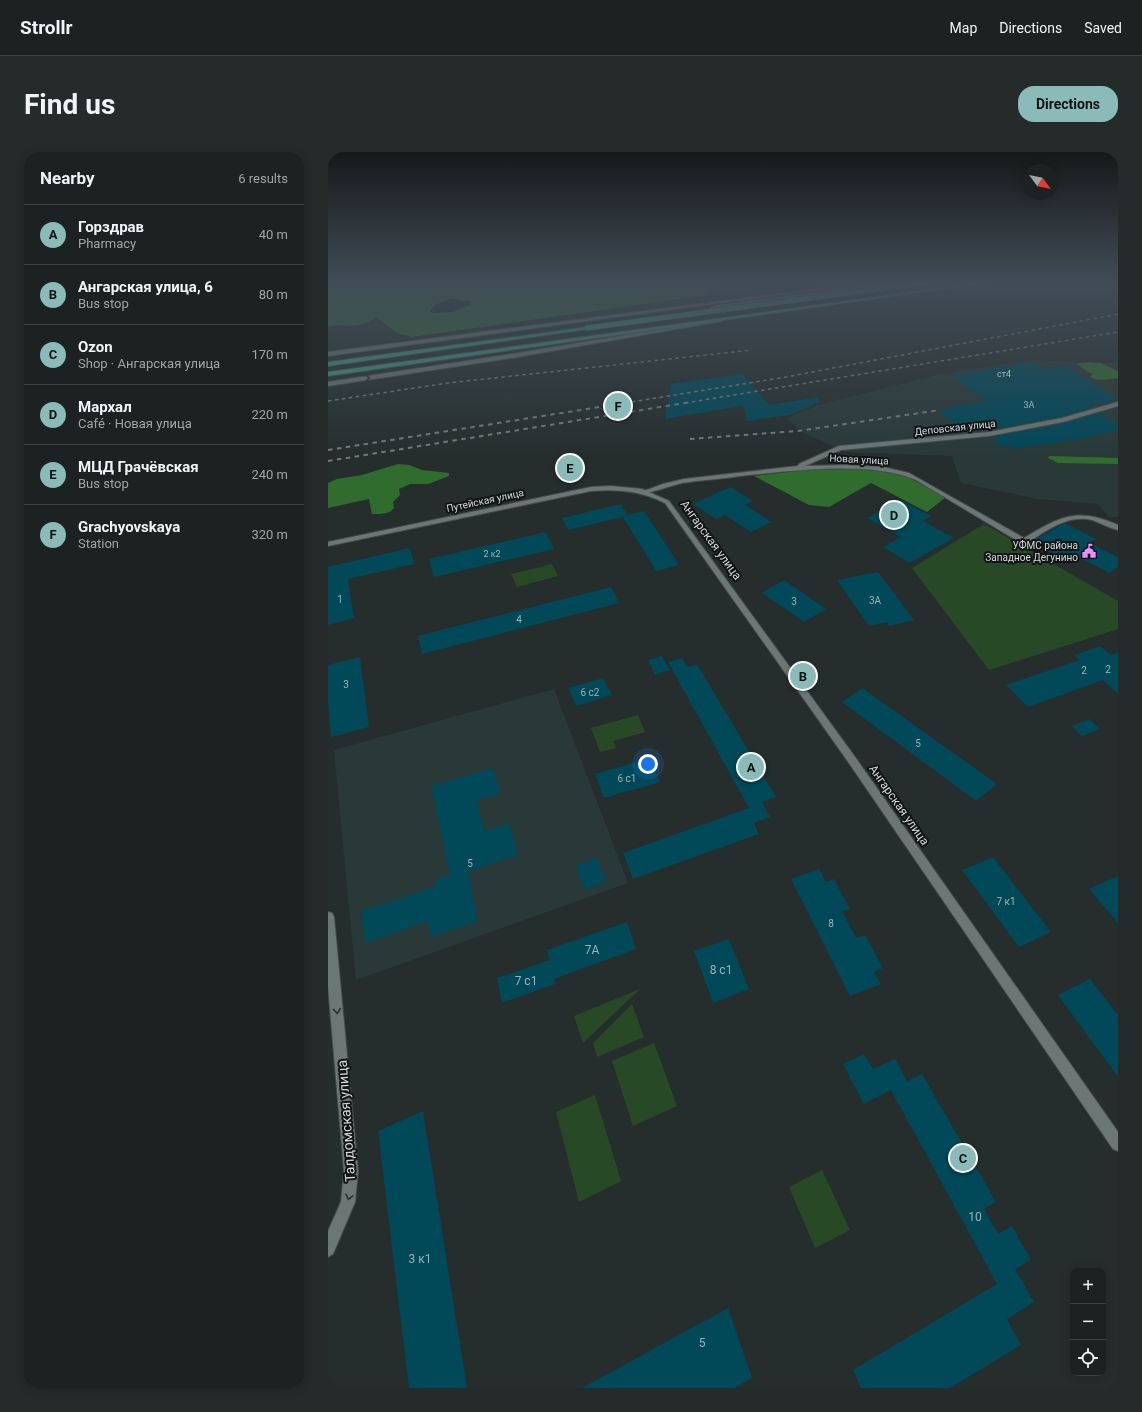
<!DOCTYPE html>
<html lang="en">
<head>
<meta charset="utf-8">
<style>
	:root { --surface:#1c2222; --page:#252a2a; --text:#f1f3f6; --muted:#a0a4a5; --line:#3a3f40; --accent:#8bbbb9 }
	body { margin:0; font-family:Roboto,sans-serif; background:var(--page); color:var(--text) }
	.controls { position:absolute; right:12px; bottom:12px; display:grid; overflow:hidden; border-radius:8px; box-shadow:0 2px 10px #0003 }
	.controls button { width:36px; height:36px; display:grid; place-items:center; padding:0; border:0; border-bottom:1px solid var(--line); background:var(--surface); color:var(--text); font:20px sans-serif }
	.compass { position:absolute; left:694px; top:12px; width:36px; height:36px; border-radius:50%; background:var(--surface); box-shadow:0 2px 10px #0003; rotate:123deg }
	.you { position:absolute; left:320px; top:612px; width:14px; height:14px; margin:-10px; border:3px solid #fff; border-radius:50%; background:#1a73e8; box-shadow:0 0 0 6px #1a73e833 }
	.badge { display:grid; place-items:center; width:26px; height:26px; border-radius:50%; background:var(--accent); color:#111; font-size:13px; font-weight:700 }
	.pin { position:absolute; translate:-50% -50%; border:2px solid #fff; box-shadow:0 1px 4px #0006 }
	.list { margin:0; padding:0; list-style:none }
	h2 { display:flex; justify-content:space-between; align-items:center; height:52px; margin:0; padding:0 16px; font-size:17px }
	h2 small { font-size:13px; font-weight:400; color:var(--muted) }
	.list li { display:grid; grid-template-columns:26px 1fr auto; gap:12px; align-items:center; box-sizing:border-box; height:60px; padding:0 16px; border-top:1px solid var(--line) }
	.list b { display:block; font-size:15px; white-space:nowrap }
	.list p { margin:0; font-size:13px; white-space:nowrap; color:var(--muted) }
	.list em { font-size:13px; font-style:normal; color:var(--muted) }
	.icon { flex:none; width:22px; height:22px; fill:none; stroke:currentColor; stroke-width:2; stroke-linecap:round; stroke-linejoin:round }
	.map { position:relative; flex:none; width:790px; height:1236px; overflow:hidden; border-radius:16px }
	header { display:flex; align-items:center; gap:24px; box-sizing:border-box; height:56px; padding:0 20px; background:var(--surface); border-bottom:1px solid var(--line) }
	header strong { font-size:19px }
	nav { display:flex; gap:22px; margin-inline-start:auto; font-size:14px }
	.intro { display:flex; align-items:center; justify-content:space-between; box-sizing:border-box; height:96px; padding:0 24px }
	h1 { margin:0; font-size:28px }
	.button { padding:10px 18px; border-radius:16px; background:var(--accent); color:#111; font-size:14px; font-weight:700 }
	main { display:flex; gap:24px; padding:0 24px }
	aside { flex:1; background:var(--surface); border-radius:16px; box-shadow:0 2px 10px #0003 }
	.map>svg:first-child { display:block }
	.built { fill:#293938 }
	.green { fill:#284926 }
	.forest { fill:#316c2f }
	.water { fill:#071e2f }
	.building { fill:#014858 }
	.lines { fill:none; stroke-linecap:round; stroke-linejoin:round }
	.street-casing { stroke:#454c4c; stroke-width:2 }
	.secondary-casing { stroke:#454c4c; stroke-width:2 }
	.primary-casing { stroke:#454c4c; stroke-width:2 }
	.street { fill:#6c7675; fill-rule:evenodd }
	.secondary { fill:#6c7675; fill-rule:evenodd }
	.primary { fill:#3c9b82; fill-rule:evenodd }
	.rail-far1 { stroke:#747b7a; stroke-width:1.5; stroke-dasharray:3.5 3.5; stroke-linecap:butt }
	.rail { stroke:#747b7a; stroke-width:2; stroke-dasharray:4.5 4.5; stroke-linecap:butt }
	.primary-bridge-casing { stroke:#454c4c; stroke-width:6; stroke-linecap:butt }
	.primary-bridge { stroke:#3c9b82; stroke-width:5 }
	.oneway { stroke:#2d3232 }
	.labels { text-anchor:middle; stroke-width:4; stroke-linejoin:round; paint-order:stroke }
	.far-number-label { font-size:9px; fill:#9eb3b7 }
	.far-street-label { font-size:10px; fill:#d2d7d7; stroke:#121515 }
	.far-poi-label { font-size:10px; fill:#d2d7d7; stroke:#121515; text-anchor:end }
	.number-label { font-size:10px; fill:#9eb3b7 }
	.street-label { font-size:12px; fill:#d2d7d7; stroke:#121515 }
	.near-number-label { font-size:12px; fill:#9eb3b7 }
	.near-street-label { font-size:14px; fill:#d2d7d7; stroke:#121515 }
</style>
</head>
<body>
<header>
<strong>Strollr</strong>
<nav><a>Map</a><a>Directions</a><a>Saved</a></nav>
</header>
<div class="intro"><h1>Find us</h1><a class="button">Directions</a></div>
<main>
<aside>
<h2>Nearby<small>6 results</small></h2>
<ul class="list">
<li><span class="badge">A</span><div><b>Горздрав</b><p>Pharmacy</p></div><em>40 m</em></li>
<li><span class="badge">B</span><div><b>Ангарская улица, 6</b><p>Bus stop</p></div><em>80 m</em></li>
<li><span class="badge">C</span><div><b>Ozon</b><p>Shop · Ангарская улица</p></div><em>170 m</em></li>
<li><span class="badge">D</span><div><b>Мархал</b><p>Café · Новая улица</p></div><em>220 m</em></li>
<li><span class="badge">E</span><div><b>МЦД Грачёвская</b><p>Bus stop</p></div><em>240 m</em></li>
<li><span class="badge">F</span><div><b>Grachyovskaya</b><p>Station</p></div><em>320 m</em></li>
</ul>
</aside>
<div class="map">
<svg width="790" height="1236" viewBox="0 0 790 1236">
	<rect width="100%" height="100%" fill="#262e2d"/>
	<path class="built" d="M 704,208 L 790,211 L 790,365 L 781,365 L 770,352 L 710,347 L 633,331 L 624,304 L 517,300 L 474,280 L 459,266 L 490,253 L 609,223 Z
		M 226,537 L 300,731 L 28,828 L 6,598 Z"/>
	<path class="green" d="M 656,372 L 790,449 L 790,477 L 661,518 L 584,416 Z
		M 224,412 L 230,424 L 189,435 L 183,422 Z
		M 310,563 L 317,580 L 285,589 L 288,596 L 272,600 L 263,576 Z
		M 312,837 L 255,891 L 246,864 Z
		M 304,852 L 316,885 L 269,905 L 265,891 Z
		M 326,891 L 349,954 L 305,974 L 284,909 Z
		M 267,943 L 293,1029 L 251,1050 L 228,960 Z
		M 494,1018 L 522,1078 L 487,1096 L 461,1035 Z"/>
	<path class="forest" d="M 0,130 L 383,130 L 388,134 L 379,143 L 84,185 L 69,181 L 48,165 C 25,181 19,169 0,175 Z
		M 759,210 L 773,211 L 790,219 L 790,226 C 781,227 771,230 762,225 L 764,222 L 748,212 Z
		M 721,304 L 790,306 L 790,312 L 730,311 L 720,306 Z
		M 70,312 L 81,313 L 94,318 L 121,321 L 121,324 L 100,332 L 82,332 L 71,337 L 72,343 L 65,350 L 66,356 C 61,363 52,362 44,362 L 41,347 L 0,356 L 0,331 L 9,327 L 34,323 Z
		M 525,317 L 556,319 L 578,324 L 618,345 L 599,360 L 543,331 L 501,355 L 481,353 L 426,324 L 478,318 Z"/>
	<path class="water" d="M 124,146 L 134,149 L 144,149 L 142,153 L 125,160 L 104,161 L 102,159 L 107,153 Z"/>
	<path class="building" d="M 705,210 L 716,218 L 737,214 L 790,248 L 759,254 L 763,256 L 734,265 L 661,278 L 658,273 L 633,277 L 610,258 L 657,249 L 624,223 Z
		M 414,222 L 441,253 L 490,245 L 492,250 L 461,263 L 419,269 L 417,258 L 414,254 L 337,267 L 343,232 Z
		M 771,261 L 790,274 L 790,278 L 763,284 L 765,285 L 686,297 L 685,294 L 671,295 L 665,285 L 735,271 Z
		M 402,335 L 425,349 L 417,353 L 444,370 L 423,380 L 397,363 L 388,367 L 365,352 Z
		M 572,348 L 603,364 L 595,369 L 626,386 L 581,411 L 555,395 L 573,385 L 539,366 Z
		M 293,352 L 299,363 L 316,359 L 351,413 L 328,419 L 295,365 L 240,378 L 234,366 Z
		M 737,371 L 768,387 L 761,391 L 790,405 L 790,415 L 782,421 L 744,402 L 736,407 L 703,390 Z
		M 218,380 L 226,397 L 106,425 L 101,407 Z
		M 82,396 L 86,412 L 20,427 L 26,466 L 0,473 L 0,415 Z
		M 550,420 L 586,468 L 561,474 L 559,470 L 541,474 L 509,428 Z
		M 456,428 L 498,457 L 476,470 L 434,441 Z
		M 283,435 L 291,451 L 94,502 L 90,484 Z
		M 772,494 L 783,503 L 790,500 L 790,542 L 775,528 L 700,555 L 678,533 L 752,508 L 746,503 Z
		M 334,504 L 342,518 L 327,523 L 320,508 Z
		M 32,505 L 41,575 L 3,585 L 0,551 L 0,513 Z
		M 354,506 L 359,515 L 369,512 L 448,645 L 434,650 L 442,665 L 426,671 L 431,682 L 305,727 L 295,701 L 421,656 L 340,510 Z
		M 275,526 L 284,543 L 249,554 L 240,536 Z
		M 534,536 L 669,632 L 648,649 L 514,550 Z
		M 761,567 L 772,577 L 754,584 L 744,574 Z
		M 322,606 L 332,630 L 276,646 L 267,622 Z
		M 165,616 L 172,641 L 149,648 L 157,679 L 181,671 L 190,703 L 140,720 L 150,769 L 103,785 L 100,769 L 37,791 L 33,759 L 109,734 L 107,727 L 122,723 L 103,634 Z
		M 665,705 L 723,780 L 691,795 L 634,718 Z
		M 269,706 L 278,730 L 256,738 L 248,714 Z
		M 491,717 L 498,730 L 506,727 L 522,757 L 514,759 L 528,786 L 537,783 L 555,816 L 546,820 L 553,832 L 522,844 L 463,727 Z
		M 790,724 L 790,771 L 761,737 Z
		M 299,770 L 308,797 L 226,827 L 227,832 L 174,851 L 169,826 L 222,808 L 219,798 Z
		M 401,787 L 421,837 L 385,851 L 366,799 Z
		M 762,827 L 790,863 L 790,925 L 730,843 Z
		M 536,902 L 545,917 L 567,907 L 579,929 L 594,922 L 668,1050 L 656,1057 L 670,1082 L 684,1074 L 703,1108 L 687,1117 L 706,1150 L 679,1167 L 693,1193 L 622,1236 L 533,1236 L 525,1218 L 669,1132 L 563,938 L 536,952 L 515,912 Z
		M 95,959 L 139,1236 L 81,1236 L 50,979 Z
		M 400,1156 L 424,1226 L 407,1236 L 254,1236 Z"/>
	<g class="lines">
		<defs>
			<path id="street" d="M 567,130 L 578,130 L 387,156 L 398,159 L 396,161 L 385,160 L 382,156 L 390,153 Z
				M 604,130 L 614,130 L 590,134 L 588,133 Z
				M 790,250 L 790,254 L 735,270 L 661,284 L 513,298 L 477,314 L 518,313 L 555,315 L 581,321 L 696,386 C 733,364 749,355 790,373 L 790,378 C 781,376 773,371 764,368 C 740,362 718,379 699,391 L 693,391 L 588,328 C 542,308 461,319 412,324 C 393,327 373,328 354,331 C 342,334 331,338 319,341 L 316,339 L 335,332 L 356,327 L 470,314 L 471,312 L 511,294 L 661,280 L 734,266 Z
				M 0,760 L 4,761 L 6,765 L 30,1019 L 27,1050 L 5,1102 L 0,1105 L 0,1079 L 13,1050 L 16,1019 L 0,834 Z"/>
			<path id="secondary" d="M 539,130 L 549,130 L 0,204 L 0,200 Z
				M 393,167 L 395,169 L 184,206 L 0,234 L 0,230 L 184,202 Z
				M 283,334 L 314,337 L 341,349 L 527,605 L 790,980 L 790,999 L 785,997 L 521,611 L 337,351 C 313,339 290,337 263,339 L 0,394 L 0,390 L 263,335 Z"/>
			<path id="primary" d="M 656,130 L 666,130 L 0,224 L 0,220 Z
				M 259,175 L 261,177 L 0,214 L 0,210 Z"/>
		</defs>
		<use href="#street" class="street-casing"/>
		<use href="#secondary" class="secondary-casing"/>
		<use href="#primary" class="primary-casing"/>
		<use href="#street" class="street"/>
		<use href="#secondary" class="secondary"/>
		<use href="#primary" class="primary"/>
		<path class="rail-far1" d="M 0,249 L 120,231 L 424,198
			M 297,251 L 458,225 L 790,162
			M 357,251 L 790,180"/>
		<path class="rail" d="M 362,287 L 470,279 L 612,258
			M 0,298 L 303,250
			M 0,309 L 363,250"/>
		<defs>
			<path id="primary-bridge" d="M 259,176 L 601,130"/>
		</defs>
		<use href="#primary-bridge" class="primary-bridge-casing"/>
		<use href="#primary-bridge" class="primary-bridge"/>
	</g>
	<defs><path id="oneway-chevron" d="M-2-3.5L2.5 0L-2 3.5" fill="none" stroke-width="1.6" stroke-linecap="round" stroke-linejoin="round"/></defs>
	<g class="oneway">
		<use href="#oneway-chevron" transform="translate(39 226) rotate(-9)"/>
		<use href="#oneway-chevron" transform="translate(9 859) rotate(85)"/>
		<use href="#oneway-chevron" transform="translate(21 1045) rotate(102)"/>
	</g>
	<linearGradient id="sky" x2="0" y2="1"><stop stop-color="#151919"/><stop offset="0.43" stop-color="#414c57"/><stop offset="1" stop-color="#414c57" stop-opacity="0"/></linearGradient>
	<rect width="790" height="303" fill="url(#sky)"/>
	<defs>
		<symbol id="civic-bare" viewBox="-9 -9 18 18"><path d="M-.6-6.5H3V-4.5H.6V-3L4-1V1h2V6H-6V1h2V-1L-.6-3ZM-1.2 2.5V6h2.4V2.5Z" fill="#ea8dfd" stroke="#121515" stroke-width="2.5" paint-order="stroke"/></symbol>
	</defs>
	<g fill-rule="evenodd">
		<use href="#civic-bare" x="751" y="389" width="20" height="20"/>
	</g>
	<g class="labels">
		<g class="far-number-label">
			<text x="676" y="225">ст4</text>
			<text x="701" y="256">3А</text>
			<text x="164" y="405">2 к2</text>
		</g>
		<g class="far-street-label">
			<text transform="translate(627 275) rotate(-6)" y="4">Деповская улица</text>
			<text transform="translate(531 307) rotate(3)" y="4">Новая улица</text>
			<text transform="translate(157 348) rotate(-12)" y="4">Путейская улица</text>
		</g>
		<g class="far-poi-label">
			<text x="750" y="397">УФМС района<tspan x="750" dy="12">Западное Дегунино</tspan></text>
		</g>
		<g class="number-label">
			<text x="12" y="451">1</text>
			<text x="547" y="452">3А</text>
			<text x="466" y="453">3</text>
			<text x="191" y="471">4</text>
			<text x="780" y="521">2</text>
			<text x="756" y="522">2</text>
			<text x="18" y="536">3</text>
			<text x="262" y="544">6 с2</text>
			<text x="590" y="595">5</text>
			<text x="299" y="630">6 с1</text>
			<text x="142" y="715">5</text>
			<text x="678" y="753">7 к1</text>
			<text x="503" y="775">8</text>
		</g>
		<g class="street-label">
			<text transform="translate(383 388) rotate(54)" y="4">Ангарская улица</text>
			<text transform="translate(571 653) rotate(55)" y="4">Ангарская улица</text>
		</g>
		<g class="near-number-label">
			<text x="264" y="802">7А</text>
			<text x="393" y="822">8 с1</text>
			<text x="198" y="833">7 с1</text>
			<text x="647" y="1069">10</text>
			<text x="92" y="1111">3 к1</text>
			<text x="374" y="1195">5</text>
		</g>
		<g class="near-street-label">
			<text transform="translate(18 969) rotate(-94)" y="5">Талдомская улица</text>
		</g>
	</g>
</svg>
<div class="controls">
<button>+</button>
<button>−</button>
<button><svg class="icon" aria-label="locate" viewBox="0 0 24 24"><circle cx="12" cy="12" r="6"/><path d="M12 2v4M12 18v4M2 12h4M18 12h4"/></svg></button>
</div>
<svg class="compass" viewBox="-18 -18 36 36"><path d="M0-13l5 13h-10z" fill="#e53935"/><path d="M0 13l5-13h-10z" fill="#a0a4a5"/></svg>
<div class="you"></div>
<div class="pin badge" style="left:423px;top:615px">A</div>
<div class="pin badge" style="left:475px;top:524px">B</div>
<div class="pin badge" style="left:635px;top:1006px">C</div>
<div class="pin badge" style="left:566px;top:363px">D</div>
<div class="pin badge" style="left:242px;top:316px">E</div>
<div class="pin badge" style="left:290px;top:254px">F</div>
</div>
</main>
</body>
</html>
